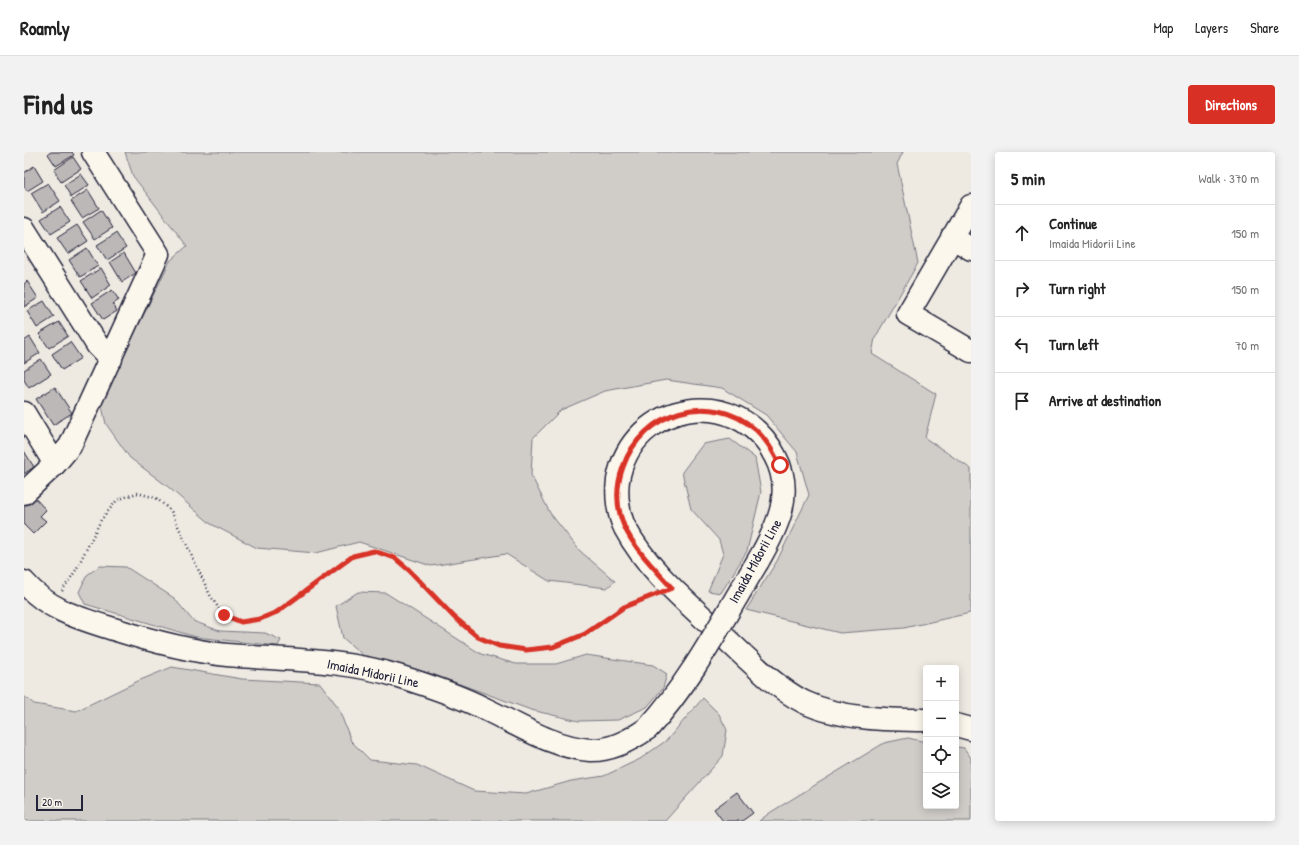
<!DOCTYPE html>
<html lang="en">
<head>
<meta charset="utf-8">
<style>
	:root { --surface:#fff; --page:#f2f2f2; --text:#222; --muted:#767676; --line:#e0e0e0; --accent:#d93025 }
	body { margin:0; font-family:"Patrick Hand",sans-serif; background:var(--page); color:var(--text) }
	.controls { position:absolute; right:12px; bottom:12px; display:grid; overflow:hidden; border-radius:4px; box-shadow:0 2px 10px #0003 }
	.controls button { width:36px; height:36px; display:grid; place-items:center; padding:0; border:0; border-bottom:1px solid var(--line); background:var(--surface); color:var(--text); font:20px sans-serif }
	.scale { position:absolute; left:12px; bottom:10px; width:47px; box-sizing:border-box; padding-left:4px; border:2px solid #22223b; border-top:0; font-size:11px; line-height:14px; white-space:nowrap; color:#22223b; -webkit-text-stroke:3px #fbf7ec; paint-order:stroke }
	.stop { position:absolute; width:12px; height:12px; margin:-9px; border:3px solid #d93025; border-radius:50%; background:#fff }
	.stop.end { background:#d93025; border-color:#fff; box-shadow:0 1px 4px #0008 }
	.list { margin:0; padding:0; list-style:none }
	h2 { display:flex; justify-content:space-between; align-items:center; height:52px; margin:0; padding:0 16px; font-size:17px }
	h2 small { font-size:13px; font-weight:400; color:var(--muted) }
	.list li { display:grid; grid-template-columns:26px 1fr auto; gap:12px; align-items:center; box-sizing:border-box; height:56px; padding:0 16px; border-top:1px solid var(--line) }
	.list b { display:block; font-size:15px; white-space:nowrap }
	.list p { margin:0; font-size:13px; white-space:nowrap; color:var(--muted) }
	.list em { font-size:13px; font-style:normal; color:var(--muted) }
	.icon { flex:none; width:22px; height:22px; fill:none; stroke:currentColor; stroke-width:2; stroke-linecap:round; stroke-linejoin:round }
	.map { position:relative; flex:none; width:947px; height:669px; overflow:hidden; border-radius:4px }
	header { display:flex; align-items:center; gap:24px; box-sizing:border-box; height:56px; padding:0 20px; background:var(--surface); border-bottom:1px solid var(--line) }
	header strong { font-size:19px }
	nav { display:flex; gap:22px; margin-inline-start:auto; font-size:14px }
	.intro { display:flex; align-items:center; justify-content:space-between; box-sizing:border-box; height:96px; padding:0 24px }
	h1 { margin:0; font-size:28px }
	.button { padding:10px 18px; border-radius:4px; background:var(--accent); color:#fff; font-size:14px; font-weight:700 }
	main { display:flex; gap:24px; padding:0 24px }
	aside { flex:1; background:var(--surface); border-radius:4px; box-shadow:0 2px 10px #0003 }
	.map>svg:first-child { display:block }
	.green { fill:#d0cdc9; stroke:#797882 }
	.building { fill:#bcb8b8; stroke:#22223b }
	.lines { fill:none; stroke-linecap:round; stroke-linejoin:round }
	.minor-casing { stroke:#22223b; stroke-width:25 }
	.major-casing { stroke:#22223b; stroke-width:25 }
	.path { stroke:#22223b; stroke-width:2.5; stroke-dasharray:1 3; stroke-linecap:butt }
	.minor { stroke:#fbf7ec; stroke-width:22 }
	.major { stroke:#fbf7ec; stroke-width:22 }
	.major-bridge-casing { stroke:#22223b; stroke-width:25; stroke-linecap:butt }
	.major-bridge { stroke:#fbf7ec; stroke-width:22 }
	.route { stroke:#d93025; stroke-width:5 }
	.labels { text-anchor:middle; stroke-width:3.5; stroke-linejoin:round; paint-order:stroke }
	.street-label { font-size:14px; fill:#22223b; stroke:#fbf7ec }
</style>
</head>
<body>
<header>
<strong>Roamly</strong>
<nav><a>Map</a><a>Layers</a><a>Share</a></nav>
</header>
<div class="intro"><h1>Find us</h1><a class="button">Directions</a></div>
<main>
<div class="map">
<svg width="947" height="669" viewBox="0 0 947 669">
	<rect width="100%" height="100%" fill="#eeeae2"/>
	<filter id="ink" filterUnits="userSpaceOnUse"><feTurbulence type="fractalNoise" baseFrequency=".025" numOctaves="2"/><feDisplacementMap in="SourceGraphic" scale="8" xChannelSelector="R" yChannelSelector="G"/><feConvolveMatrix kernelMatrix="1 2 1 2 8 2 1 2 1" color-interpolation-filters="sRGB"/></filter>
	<g filter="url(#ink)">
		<path class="green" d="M 101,0 L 879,0 L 873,12 L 894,111 L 851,186 L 848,202 L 912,242 L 901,286 L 947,317 L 947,455 L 946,461 L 880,476 L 816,481 L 722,458 L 753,409 L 785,343 L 773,300 L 742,263 L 698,236 L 642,228 L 581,239 L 537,258 L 509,286 L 507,323 L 526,361 L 556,399 L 591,429 L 583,436 L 525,429 L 482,402 L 407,414 L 335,390 L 292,401 L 233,396 L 187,372 L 143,334 L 106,306 L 82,272 L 77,250 L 146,109 L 163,94 L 109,24 Z
			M 706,287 L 731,306 L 737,340 L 723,399 L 697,441 L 684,439 L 699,402 L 695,388 L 667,357 L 658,320 L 679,292 Z
			M 76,414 L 102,415 L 150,446 L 169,469 L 196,479 L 241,481 L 257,488 L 254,494 L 172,485 L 61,452 L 55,440 L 63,423 Z
			M 334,440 L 362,441 L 457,502 L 492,512 L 532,512 L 562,503 L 629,513 L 643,522 L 639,536 L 623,555 L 594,568 L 555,569 L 507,558 L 405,521 L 341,505 L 319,486 L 312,454 Z
			M 148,515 L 218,527 L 296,531 L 314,555 L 327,589 L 346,608 L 393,613 L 450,639 L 502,642 L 547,629 L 580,624 L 616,607 L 643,588 L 679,546 L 695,562 L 703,578 L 699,604 L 641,669 L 0,669 L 0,544 L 10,552 L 52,559 L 114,529 Z
			M 884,586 L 902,590 L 902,654 L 932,654 L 932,595 L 940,596 L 947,606 L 947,669 L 735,669 L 747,660 L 860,591 Z"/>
		<path class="building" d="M 27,0 L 48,0 L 50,3 L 32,14 L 24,2 Z
			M 49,5 L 57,17 L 37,30 L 30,18 Z
			M 10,14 L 19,29 L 3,39 L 0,34 L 0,21 Z
			M 57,22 L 65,33 L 47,45 L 40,33 Z
			M 24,31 L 36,49 L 19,60 L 7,41 Z
			M 64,38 L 75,56 L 58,66 L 47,49 Z
			M 36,55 L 46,70 L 27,82 L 17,67 Z
			M 77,58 L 88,76 L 71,87 L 59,70 Z
			M 53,73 L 64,89 L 44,102 L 33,86 Z
			M 92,81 L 102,96 L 83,108 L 73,93 Z
			M 63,96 L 74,114 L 56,125 L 45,108 Z
			M 100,101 L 112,121 L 98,130 L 86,110 Z
			M 77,116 L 87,133 L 68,146 L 57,129 Z
			M 3,129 L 14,146 L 0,155 L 0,132 Z
			M 88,138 L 95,148 L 89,152 L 93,159 L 79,168 L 68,151 Z
			M 20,149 L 30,165 L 13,176 L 3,159 Z
			M 35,170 L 44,184 L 25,196 L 15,182 Z
			M 6,185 L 16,201 L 0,211 L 0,189 Z
			M 46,190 L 57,206 L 38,218 L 28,202 Z
			M 17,207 L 27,222 L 5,236 L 0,228 L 0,218 Z
			M 31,235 L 48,261 L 29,273 L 12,247 Z
			M 0,299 L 10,315 L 0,322 Z
			M 9,344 L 22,358 L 16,364 L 22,369 L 9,382 L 0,373 L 0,352 Z
			M 713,640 L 729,661 L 718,669 L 699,669 L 690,657 Z"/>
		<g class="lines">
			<defs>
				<path id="minor" d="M 947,54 L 884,162 L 947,199
					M 0,77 L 74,194 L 87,207
					M 928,85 L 947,97
					M 0,261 L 31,312
					M 0,341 L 31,312 L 46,294 L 134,102 L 69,0"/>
				<path id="major" d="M 734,409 C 753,376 771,341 751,304 C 714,231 608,248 594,328 C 592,343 594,362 601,376 C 624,419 664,451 699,484 C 725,508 749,534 780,550 C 816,567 863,568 902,568
					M 0,430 C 23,457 54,466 86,476 C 124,488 163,499 203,503 C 260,508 318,507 374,524 C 403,533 434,543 461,557 C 495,573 528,595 566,598 C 587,599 607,588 624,576
					M 932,573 L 947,577"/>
			</defs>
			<use href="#minor" class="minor-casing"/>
			<use href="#major" class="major-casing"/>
			<path class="path" d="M 38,439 L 52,418 L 77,368 L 93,348 L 113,341 L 132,346 L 147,359 L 186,443 L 199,463 L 217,470 L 236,467 L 253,460 L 329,404 L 350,399 L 371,406 L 385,418 L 430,465 L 454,485 L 475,494 L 502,498 L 529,495 L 561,482 L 600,455 L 630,443"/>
			<use href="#minor" class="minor"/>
			<use href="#major" class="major"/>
			<defs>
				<path id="major-bridge" d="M 624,576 C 669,527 700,465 734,409"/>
			</defs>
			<use href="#major-bridge" class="major-bridge-casing"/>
			<use href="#major-bridge" class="major-bridge"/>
		</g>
	</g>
	<g class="lines" filter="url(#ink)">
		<path class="route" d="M 200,463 L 217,470 L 236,467 L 253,460 L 329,404 L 350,399 L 371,406 L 385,418 L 430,465 L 454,485 L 475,494 L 502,498 L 529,495 L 561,482 L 600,455 L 648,436 C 631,417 611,398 600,374 C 592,355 592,334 599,315 C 618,259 687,238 732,278 C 743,288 749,300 756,313"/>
	</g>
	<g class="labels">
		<g class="street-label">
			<text transform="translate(731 409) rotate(-61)" y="5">Imaida Midorii Line</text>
			<text transform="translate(349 521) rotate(12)" y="5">Imaida Midorii Line</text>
		</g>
	</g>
</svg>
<div class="controls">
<button>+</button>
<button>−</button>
<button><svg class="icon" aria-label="locate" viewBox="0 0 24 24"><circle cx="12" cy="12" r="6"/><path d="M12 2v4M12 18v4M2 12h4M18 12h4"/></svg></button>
<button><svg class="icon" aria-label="layers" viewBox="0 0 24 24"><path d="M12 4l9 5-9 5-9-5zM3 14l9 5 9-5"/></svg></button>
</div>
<div class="scale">20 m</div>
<div class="stop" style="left:756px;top:313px"></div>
<div class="stop end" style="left:200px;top:463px"></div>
</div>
<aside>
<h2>5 min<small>Walk · 370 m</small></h2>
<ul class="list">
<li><svg class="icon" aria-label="ahead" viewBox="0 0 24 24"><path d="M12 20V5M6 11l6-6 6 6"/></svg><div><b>Continue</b><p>Imaida Midorii Line</p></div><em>150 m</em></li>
<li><svg class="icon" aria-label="right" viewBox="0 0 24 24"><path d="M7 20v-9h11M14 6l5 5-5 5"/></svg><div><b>Turn right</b></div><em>150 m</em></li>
<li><svg class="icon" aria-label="left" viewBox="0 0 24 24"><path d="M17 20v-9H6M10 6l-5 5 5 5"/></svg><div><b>Turn left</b></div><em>70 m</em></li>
<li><svg class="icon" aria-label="arrive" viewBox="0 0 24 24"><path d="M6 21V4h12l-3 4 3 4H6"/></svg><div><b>Arrive at destination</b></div></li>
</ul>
</aside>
</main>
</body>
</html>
